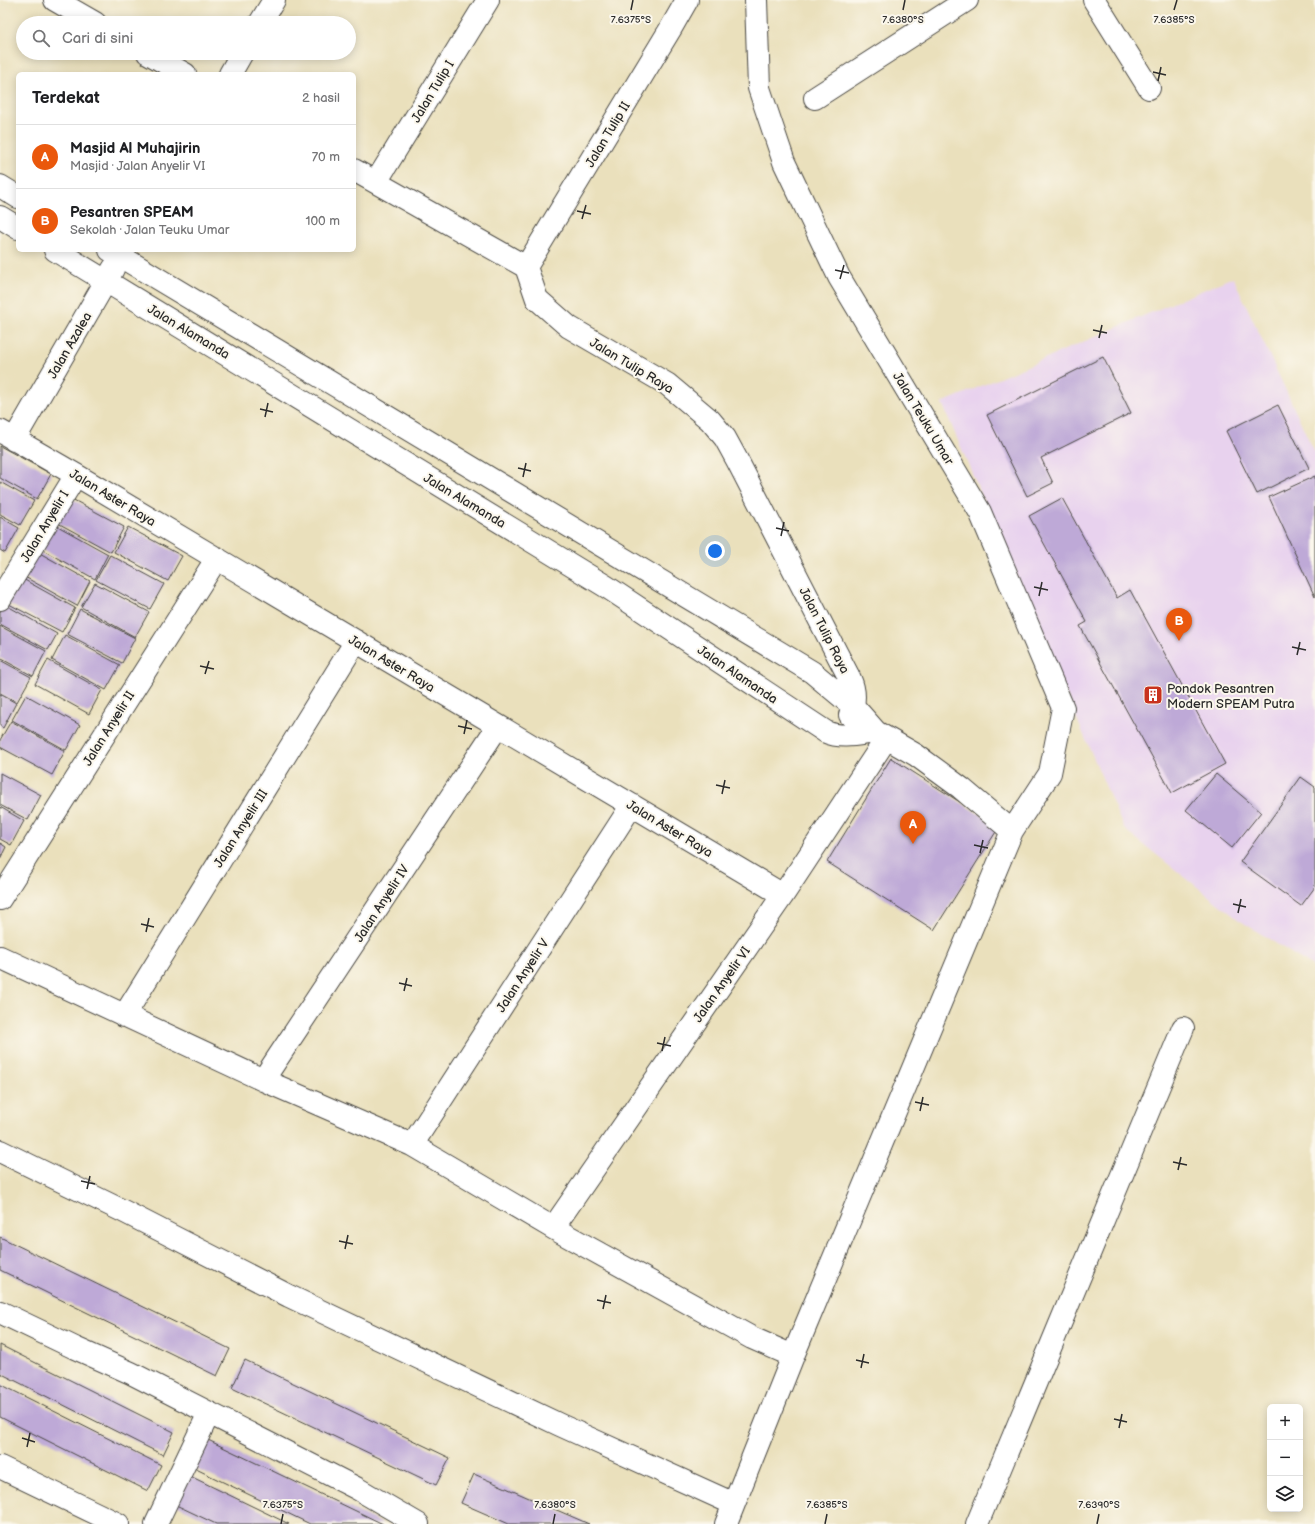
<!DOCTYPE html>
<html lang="id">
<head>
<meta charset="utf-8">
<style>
	:root { --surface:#fff; --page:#f6f6f6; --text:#202124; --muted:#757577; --line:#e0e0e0; --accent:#ea580c }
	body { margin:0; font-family:"Balsamiq Sans",sans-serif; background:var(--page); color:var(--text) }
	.controls { position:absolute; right:12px; bottom:12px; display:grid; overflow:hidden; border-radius:6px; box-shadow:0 2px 10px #0003 }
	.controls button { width:36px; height:36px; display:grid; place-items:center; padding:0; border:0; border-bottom:1px solid var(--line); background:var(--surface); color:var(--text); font:20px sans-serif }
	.you { position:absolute; left:715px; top:551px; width:14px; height:14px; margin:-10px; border:3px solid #fff; border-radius:50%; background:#1a73e8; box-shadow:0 0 0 6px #1a73e833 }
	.badge { display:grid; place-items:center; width:26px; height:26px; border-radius:50%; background:var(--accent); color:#fff; font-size:13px; font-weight:700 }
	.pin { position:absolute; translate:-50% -33px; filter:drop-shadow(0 1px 2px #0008) }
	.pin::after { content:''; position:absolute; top:21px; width:14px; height:12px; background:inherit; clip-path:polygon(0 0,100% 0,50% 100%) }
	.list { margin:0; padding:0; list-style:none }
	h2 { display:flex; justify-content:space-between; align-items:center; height:52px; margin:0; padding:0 16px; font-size:17px }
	h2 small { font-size:13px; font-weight:400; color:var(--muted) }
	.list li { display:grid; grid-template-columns:26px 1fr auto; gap:12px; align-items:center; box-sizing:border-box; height:64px; padding:0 16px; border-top:1px solid var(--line) }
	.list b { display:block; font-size:15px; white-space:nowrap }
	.list p { margin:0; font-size:13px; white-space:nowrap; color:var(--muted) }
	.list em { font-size:13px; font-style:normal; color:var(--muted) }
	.icon { flex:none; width:22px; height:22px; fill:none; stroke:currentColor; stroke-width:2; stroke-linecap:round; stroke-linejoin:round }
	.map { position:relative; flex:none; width:1315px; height:1524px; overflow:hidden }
	.search { position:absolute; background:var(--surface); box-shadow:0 2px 10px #0003; left:16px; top:16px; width:340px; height:44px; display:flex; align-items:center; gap:10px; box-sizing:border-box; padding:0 14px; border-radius:22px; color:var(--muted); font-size:15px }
	.panel { position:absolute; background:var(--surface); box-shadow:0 2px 10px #0003; left:16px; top:72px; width:340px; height:180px; border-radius:6px }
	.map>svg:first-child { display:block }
	.built { fill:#e8d2ee }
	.building { fill:#bea9d7 }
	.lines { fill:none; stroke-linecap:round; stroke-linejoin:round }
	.street-casing { stroke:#484641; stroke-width:24 }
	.street { stroke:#fff; stroke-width:22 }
	.ticks { fill:none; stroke:#2b2b2b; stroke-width:1.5 }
	.labels { text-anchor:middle; stroke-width:4; stroke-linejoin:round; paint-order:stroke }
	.street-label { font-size:13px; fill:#2b2b2b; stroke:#fbf7ec }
	.poi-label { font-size:13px; fill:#2b2b2b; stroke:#fbf7ec; text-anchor:start }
	.ticks-label { font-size:10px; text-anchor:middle; fill:#2b2b2b; stroke:#fbf7ec; stroke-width:4; stroke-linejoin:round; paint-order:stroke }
</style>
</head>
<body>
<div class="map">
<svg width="1315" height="1524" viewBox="0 0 1315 1524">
	<rect width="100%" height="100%" fill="#fbf7ec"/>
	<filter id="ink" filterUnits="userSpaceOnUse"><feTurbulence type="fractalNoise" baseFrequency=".025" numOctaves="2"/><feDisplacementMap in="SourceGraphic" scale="8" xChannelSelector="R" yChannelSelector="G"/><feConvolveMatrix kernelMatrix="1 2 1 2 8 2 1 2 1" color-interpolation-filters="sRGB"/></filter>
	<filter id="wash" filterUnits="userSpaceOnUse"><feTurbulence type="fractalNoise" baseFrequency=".012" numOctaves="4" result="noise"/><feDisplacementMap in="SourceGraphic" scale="16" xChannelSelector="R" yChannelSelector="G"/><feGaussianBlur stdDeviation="0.9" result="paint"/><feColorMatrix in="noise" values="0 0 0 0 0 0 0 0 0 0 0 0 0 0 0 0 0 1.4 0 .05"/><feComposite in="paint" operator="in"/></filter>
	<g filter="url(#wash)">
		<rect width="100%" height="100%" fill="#eae0bc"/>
		<path class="built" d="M 1233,277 L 1315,453 L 1315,968 L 1239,920 L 1124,829 L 942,403 Z"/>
		<g id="blocks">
			<path class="building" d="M 1103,357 L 1131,413 L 1041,458 L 1053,483 L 1027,496 L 987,415 Z
				M 1278,405 L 1309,468 L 1257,494 L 1226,431 Z
				M 0,446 L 51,474 L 37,499 L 0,478 Z
				M 1315,476 L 1315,597 L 1269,497 Z
				M 0,482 L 34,501 L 20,525 L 0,514 Z
				M 70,498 L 124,527 L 111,552 L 56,522 Z
				M 1062,498 L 1117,598 L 1130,590 L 1225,764 L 1172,793 L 1080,626 L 1087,622 L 1029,516 Z
				M 0,517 L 19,528 L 5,553 L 0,550 Z
				M 54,524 L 108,554 L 95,579 L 41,549 Z
				M 128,527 L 182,556 L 168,581 L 114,552 Z
				M 36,551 L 90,581 L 77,606 L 23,576 Z
				M 110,555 L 164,584 L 150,609 L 96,580 Z
				M 21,578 L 75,608 L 62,632 L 7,603 Z
				M 95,583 L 149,612 L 135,637 L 81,607 Z
				M 4,604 L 57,634 L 48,650 L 0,624 L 0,612 Z
				M 80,609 L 135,638 L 122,663 L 67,634 Z
				M 0,626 L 46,651 L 33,676 L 0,658 Z
				M 65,635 L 120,665 L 106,690 L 52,660 Z
				M 0,660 L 31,677 L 17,702 L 0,693 Z
				M 48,660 L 102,690 L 89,714 L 35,684 Z
				M 0,694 L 16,703 L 3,728 L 0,726 Z
				M 26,695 L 80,725 L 66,750 L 12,720 Z
				M 11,721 L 65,751 L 52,775 L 0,747 L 0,740 Z
				M 891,758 L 999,827 L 934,930 L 827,862 Z
				M 0,773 L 41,795 L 28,820 L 0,805 Z
				M 1216,774 L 1261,812 L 1232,848 L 1186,810 Z
				M 1301,777 L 1315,787 L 1315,887 L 1301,906 L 1240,862 Z
				M 0,807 L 24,821 L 11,845 L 0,839 Z
				M 0,843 L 6,847 L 0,859 Z
				M 0,1237 L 230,1349 L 217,1376 L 0,1270 Z
				M 0,1345 L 174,1432 L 163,1455 L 0,1373 Z
				M 245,1360 L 450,1458 L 436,1485 L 232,1388 Z
				M 0,1384 L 161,1465 L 148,1491 L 0,1417 Z
				M 208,1440 L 383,1524 L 310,1524 L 194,1468 Z
				M 474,1474 L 552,1508 L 589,1524 L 509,1524 L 461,1503 Z
				M 190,1476 L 289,1524 L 216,1524 L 176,1505 Z"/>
		</g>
	</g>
	<g filter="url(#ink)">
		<use href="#blocks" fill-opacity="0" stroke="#484641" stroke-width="1"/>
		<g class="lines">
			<defs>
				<path id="street" d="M 55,0 L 95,23
					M 1094,0 L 1149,88
					M 260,23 L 274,0
					M 148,53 L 185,74
					M 230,74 L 242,53
					M 815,98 L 967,0
					M 354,170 L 526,267 L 537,299 L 569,327 L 667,384 L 710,420 L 725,438 L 737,460 L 850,679 C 855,690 855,703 850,715
					M 376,182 L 488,0
					M 0,186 L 18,197
					M 0,217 L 18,228
					M 55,250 L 607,587 L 826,732 C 842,739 859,734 876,732
					M 110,250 L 812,672 L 854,707 L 876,732 L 916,755 L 961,788 L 1012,831
					M 526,267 L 671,28 L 687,0
					M 0,431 L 76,475 L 783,895
					M 14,440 L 113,269
					M 0,599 L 76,475
					M 0,899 L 217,558
					M 0,957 L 263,1080 L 412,1145 L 553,1228 L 752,1338 L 793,1356
					M 124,1016 L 356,641
					M 263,1080 L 498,726
					M 412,1145 L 632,805
					M 0,1151 L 123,1211 L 289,1296 L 560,1425 L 734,1504
					M 553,1228 L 783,895 L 886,739
					M 0,1312 L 75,1348 L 131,1373 L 358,1489 L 418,1524
					M 0,1467 L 118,1524
					M 156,1524 L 209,1413
					M 726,1524 L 793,1356 L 1012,831 L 1050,773 L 1063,708 L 980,512 L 839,277 L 784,162 L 759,88 L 756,0
					M 977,1524 L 1183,1028"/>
			</defs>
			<use href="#street" class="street-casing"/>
			<use href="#street" class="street"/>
		</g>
	</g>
	<path class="ticks" d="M 631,10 L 633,0M 903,10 L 905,0M 1174,10 L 1177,0M 1153,72 L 1166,75M 1158,81 L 1161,67M 577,211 L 591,214M 582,219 L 586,205M 835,270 L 849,273M 840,279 L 844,265M 1093,330 L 1107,333M 1099,338 L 1102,325M 260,409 L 273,412M 265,417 L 268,403M 518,468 L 531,471M 523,477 L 526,463M 776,528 L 789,531M 781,536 L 784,522M 1034,587 L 1048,590M 1039,596 L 1042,582M 1292,647 L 1306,650M 1297,655 L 1300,642M 200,666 L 214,669M 205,674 L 209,661M 458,726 L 472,729M 464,734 L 467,720M 716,785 L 730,788M 722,794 L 725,780M 974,845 L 988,848M 980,853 L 983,840M 1233,904 L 1246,907M 1238,913 L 1241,899M 141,924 L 154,927M 146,932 L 149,918M 399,983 L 412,986M 404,991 L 407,978M 657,1043 L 671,1046M 662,1051 L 665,1037M 915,1102 L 929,1105M 920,1111 L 923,1097M 1173,1162 L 1187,1165M 1178,1170 L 1181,1157M 81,1181 L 95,1184M 87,1189 L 90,1176M 339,1241 L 353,1244M 345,1249 L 348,1235M 597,1300 L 611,1303M 603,1309 L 606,1295M 856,1360 L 869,1363M 861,1368 L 864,1354M 1114,1419 L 1127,1422M 1119,1428 L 1122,1414M 22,1438 L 35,1442M 27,1447 L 30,1433M 281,1524 L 283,1514M 553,1524 L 555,1514M 825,1524 L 827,1514M 1097,1524 L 1099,1514"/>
	<defs>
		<symbol id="building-square" viewBox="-11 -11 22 22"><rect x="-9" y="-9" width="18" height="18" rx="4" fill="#c8321e" stroke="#fbf7ec"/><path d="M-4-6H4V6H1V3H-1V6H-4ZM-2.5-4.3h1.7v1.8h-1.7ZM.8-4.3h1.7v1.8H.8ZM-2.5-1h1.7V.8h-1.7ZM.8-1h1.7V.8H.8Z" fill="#fff"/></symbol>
	</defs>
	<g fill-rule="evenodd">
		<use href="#building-square" x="1142" y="684" width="22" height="22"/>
	</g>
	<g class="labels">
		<g class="street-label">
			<text transform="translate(432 91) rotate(-59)" y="5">Jalan Tulip I</text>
			<text transform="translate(607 134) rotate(-59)" y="5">Jalan Tulip II</text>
			<text transform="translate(189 331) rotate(31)" y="5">Jalan Alamanda</text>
			<text transform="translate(69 345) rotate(-60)" y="5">Jalan Azalea</text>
			<text transform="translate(632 365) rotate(31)" y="5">Jalan Tulip Raya</text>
			<text transform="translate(924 418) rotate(59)" y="5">Jalan Teuku Umar</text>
			<text transform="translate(113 497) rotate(31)" y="5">Jalan Aster Raya</text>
			<text transform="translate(465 500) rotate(31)" y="5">Jalan Alamanda</text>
			<text transform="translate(44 526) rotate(-59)" y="5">Jalan Anyelir I</text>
			<text transform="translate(825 630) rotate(63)" y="5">Jalan Tulip Raya</text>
			<text transform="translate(392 663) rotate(31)" y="5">Jalan Aster Raya</text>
			<text transform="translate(738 674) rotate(34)" y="5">Jalan Alamanda</text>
			<text transform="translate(108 728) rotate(-58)" y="5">Jalan Anyelir II</text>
			<text transform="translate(240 828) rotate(-58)" y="5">Jalan Anyelir III</text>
			<text transform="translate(670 828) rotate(31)" y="5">Jalan Aster Raya</text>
			<text transform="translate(381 903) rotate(-57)" y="5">Jalan Anyelir IV</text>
			<text transform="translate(522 975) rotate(-57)" y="5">Jalan Anyelir V</text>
			<text transform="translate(721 984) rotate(-55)" y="5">Jalan Anyelir VI</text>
		</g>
		<g class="poi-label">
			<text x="1167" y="693">Pondok Pesantren<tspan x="1167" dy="15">Modern SPEAM Putra</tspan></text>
		</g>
	</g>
	<g class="ticks-label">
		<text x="631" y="23">7.6375°S</text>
		<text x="903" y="23">7.6380°S</text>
		<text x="1174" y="23">7.6385°S</text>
		<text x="283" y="1508">7.6375°S</text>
		<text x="555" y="1508">7.6380°S</text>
		<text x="827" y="1508">7.6385°S</text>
		<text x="1099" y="1508">7.6390°S</text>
	</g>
</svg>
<div class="controls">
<button>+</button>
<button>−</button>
<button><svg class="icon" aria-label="layers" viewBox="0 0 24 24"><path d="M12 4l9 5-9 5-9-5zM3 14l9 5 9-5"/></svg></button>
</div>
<div class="you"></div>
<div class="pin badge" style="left:913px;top:844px">A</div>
<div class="pin badge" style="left:1179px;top:641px">B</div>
<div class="search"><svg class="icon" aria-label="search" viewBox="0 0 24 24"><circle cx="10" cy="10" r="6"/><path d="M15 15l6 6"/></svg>Cari di sini</div>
<section class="panel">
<h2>Terdekat<small>2 hasil</small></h2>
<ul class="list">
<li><span class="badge">A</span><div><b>Masjid Al Muhajirin</b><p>Masjid · Jalan Anyelir VI</p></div><em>70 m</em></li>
<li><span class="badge">B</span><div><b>Pesantren SPEAM</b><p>Sekolah · Jalan Teuku Umar</p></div><em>100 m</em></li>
</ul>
</section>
</div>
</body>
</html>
